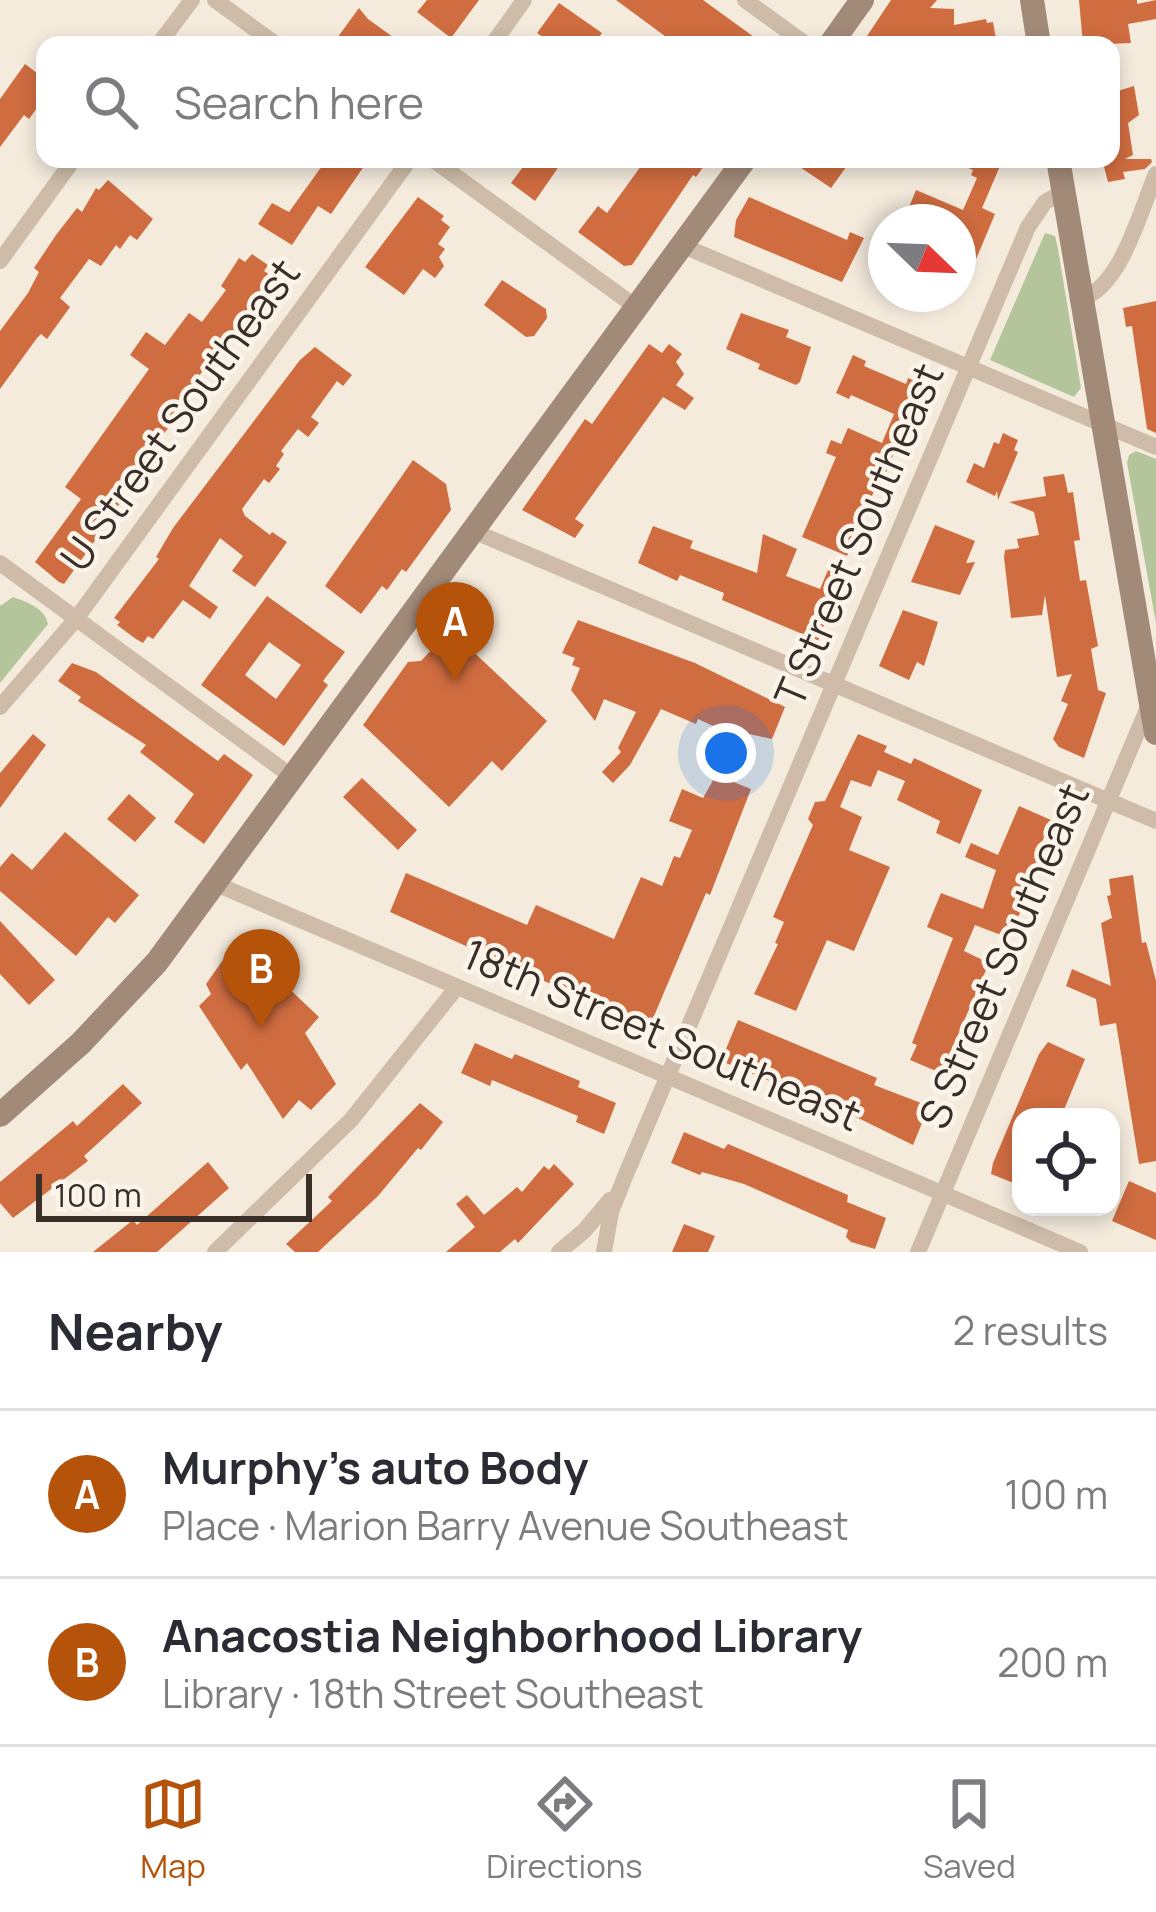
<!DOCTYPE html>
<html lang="en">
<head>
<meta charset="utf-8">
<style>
	:root { --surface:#fff; --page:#f7f7f7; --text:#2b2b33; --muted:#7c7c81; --line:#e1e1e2; --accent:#b45309 }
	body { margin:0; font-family:Manrope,sans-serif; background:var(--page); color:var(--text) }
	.controls { position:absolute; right:36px; bottom:36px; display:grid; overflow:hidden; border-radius:24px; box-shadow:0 6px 18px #0003 }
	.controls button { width:108px; height:108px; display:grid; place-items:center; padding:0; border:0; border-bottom:3px solid var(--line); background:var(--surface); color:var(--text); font:60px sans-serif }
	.compass { position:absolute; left:868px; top:204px; width:108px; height:108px; border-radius:50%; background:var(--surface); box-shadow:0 6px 18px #0003; rotate:113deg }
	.scale { position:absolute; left:36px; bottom:30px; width:276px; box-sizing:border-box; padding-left:12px; border:6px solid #3a2f28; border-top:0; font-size:33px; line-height:42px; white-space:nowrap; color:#3a2f28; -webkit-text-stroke:9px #fbf4ea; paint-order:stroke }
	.you { position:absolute; left:726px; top:753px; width:42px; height:42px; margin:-30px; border:9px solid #fff; border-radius:50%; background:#1a73e8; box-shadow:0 0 0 18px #1a73e833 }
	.badge { display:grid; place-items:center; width:78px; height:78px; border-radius:50%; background:var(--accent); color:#fff; font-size:39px; font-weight:700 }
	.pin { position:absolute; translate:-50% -99px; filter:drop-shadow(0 3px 6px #0008) }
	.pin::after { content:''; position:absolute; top:63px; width:42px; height:36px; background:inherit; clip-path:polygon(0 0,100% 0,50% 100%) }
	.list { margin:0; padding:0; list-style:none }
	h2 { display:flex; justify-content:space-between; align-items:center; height:156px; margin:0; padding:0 48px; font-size:51px }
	h2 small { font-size:39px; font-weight:400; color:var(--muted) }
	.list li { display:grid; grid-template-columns:78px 1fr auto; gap:36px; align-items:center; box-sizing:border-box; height:168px; padding:0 48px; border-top:3px solid var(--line) }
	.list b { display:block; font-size:45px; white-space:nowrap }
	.list p { margin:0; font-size:39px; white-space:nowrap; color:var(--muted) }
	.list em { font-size:39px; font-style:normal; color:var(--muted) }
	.icon { flex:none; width:66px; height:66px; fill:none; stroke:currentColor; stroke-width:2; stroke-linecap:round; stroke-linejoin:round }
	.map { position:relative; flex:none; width:1156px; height:1252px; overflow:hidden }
	.search { position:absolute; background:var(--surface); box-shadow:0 6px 18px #0003; left:36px; right:36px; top:36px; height:132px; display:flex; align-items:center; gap:30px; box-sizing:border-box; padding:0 42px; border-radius:24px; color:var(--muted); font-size:45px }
	.sheet { height:492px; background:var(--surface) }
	nav { display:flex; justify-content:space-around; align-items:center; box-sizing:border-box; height:168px; border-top:3px solid var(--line); background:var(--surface); font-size:33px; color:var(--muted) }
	nav a { display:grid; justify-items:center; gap:6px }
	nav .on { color:var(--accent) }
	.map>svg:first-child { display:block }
	.green { fill:#b4c59b }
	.building { fill:#cf6c40; fill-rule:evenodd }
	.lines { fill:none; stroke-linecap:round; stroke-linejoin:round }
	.minor { stroke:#cebca8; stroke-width:16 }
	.secondary { stroke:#a28a79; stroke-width:24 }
	.labels { text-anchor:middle; stroke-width:9; stroke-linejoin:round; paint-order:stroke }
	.street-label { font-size:42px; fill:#3a2f28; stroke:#fbf4ea }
</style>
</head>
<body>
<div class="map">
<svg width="1156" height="1252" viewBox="0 0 1156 1252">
	<rect width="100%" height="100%" fill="#f4ebdd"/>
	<path class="green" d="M 1045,233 L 1055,236 L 1058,249 L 1081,388 L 1074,397 L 990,360 Z
		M 1136,451 L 1156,459 L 1156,623 L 1127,463 L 1129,455 Z
		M 13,597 C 27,602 45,608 48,624 L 0,683 L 0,606 Z"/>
	<path class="building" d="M 427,0 L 479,0 L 451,38 L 417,12 Z
		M 616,0 L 703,0 L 765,45 L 677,45 Z
		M 891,0 L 937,0 L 930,8 L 954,9 L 954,25 L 986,19 L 987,23 L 993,22 L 996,39 L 981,45 L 861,45 Z
		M 1079,0 L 1137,0 L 1137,4 L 1156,0 L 1156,19 L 1128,24 L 1131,43 L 1083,45 Z
		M 559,3 L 602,33 L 593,45 L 584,39 L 580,45 L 554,45 L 537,33 Z
		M 359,8 L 368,19 L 404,45 L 332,45 Z
		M 25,64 L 45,79 L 45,97 L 29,119 L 24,115 L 0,147 L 0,99 Z
		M 1134,86 L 1139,115 L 1128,123 L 1133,155 L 1125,159 L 1151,159 L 1152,162 L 1145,169 L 1123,172 L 1125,179 L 1108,182 L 1102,159 L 1111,159 L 1111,93 Z
		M 327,159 L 369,159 L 331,214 L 318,206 L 292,245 L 258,224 L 272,203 L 289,212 Z
		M 529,159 L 564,159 L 535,201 L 511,183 Z
		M 646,159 L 709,159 L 696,177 L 693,175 L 632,265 L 624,266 L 578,232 L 598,206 L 607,213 Z
		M 788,159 L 852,159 L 831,188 Z
		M 948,159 L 1003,159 L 982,208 L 995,214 L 969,276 L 958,271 L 958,222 L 903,222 L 916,190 L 963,210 L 977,178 L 971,175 L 973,170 Z
		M 108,180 L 153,219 L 137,240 L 130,235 L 120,249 L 116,245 L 101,266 L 89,259 L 60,298 L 70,307 L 47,339 L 41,334 L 37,338 L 0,389 L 0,331 L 28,293 L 39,272 L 34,268 L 56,235 L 77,208 L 82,212 L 96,188 L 99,190 Z
		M 418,197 L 444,216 L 441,220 L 450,227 L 438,244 L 445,249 L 439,257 L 444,266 L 435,278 L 423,269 L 404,295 L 365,267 Z
		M 749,197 L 847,240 L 850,232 L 864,238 L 842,282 L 734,237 L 736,220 Z
		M 252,254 L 268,265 L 264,271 L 277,280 L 221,354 L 216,352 L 180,403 L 184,406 L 120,494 L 124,497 L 106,525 L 64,584 L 59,582 L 35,562 L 81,499 L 65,487 L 149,369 L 130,355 L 146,332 L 165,345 L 189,313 L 202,322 L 226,290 L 221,286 L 239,258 L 245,262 Z
		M 502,280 L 546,309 L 547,318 L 534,336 L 526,337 L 484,305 Z
		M 1156,301 L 1156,433 L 1147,429 L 1132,326 L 1126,327 L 1123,308 Z
		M 741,313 L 789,330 L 786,337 L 811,347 L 800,382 L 796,385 L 758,369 L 760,364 L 726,349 Z
		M 649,344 L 662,353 L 669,344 L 682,354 L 676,362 L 684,374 L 676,385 L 694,398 L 685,410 L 663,397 L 575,519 L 584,525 L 575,538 L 522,510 L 585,419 L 592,424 Z
		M 315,347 L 352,375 L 343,386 L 337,381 L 311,417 L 319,423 L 308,437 L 298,429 L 281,451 L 284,454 L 276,466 L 280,469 L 269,483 L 264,479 L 242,509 L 245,516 L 270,535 L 272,532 L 287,542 L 255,587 L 232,571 L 243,556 L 220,538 L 189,586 L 218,607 L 210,619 L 183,600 L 153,639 L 148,636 L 143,643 L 136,639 L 117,625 L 120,622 L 114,618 L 159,559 L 156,557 L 173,528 L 300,360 Z
		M 853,355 L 866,361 L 864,366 L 906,384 L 908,378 L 922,384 L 883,480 L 879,479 L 847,556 L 802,537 L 836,457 L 826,453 L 831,440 L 841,444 L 848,428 L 882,443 L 894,414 L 851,395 L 849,399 L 836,393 Z
		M 1003,433 L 1018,440 L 1014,450 L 1018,452 L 998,500 L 997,491 L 995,496 L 966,482 L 974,463 L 984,468 L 994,442 L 999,444 Z
		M 413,460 L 446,484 L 451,510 L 406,572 L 402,569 L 387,590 L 382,586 L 361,614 L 325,586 Z
		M 1064,474 L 1068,493 L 1073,492 L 1080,540 L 1074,541 L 1080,581 L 1086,580 L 1098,646 L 1091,649 L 1098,690 L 1106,693 L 1084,758 L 1059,747 L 1053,739 L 1068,704 L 1061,701 L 1072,674 L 1057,677 L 1045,595 L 1042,615 L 1011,618 L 1004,557 L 1005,550 L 1019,548 L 1017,539 L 1039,535 L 1034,512 L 1009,502 L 1046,496 L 1043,477 Z
		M 935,525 L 975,541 L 966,563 L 975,562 L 960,595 L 911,582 Z
		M 653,526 L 693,541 L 690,548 L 757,573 L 763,534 L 797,549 L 786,576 L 820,589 L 831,563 L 845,569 L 814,652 L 807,636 L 722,600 L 724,593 L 680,575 L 677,581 L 638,563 Z
		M 267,596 L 345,652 L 323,681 L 328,685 L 284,746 L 201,685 ZM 269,642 L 301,665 L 276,699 L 245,675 Z
		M 903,610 L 938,622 L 924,666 L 917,662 L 909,680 L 879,666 Z
		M 578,620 L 695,663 L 785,707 L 772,739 L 749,734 L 746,741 L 698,719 L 696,724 L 661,709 L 630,765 L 613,783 L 602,772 L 621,752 L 618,748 L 636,712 L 604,699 L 595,721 L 571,690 L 580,668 L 572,665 L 575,658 L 562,653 Z
		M 450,630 L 547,721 L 502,771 L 492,761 L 449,807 L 363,725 L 408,662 L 421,661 Z
		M 72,663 L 96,672 L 218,761 L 224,754 L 253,775 L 204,844 L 174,822 L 194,794 L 140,752 L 146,745 L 78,701 L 81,697 L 58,681 Z
		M 33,734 L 46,745 L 0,808 L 0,773 Z
		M 858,734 L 887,746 L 884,752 L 911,764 L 914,758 L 982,790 L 960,844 L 936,833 L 940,821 L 897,800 L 905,781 L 878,770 L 871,787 L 851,780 L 840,807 L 862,817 L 849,850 L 890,867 L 854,951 L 827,940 L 796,1011 L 754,994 L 778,944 L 775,943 L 784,922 L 773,917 L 813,825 L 808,819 L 815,802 L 825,801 Z
		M 716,775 L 751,789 L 710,895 L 706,893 L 649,1028 L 390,912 L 406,873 L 527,925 L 536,905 L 614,939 L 641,877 L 662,886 L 674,856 L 680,858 L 692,830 L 669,821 L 682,789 L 703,798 Z
		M 362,778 L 417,830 L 398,850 L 343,797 Z
		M 129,794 L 156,818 L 135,842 L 107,819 Z
		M 1019,806 L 1051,820 L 1038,852 L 1042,853 L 1016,923 L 1012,922 L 1006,937 L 975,925 L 964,951 L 989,963 L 942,1072 L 936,1071 L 910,1060 L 917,1045 L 912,1043 L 953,938 L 927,927 L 941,893 L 983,909 L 996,870 L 965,857 L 971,843 L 998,855 Z
		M 65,832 L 139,895 L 115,923 L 108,917 L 76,956 L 0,891 L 0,867 L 12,853 L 32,870 Z
		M 1133,875 L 1142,943 L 1146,942 L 1156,981 L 1156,1161 L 1139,1164 L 1116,1023 L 1100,1026 L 1096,999 L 1066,986 L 1072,969 L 1111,986 L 1101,923 L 1112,918 L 1107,896 L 1111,895 L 1109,879 Z
		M 0,921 L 55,980 L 29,1005 L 0,974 Z
		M 242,933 L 264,968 L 274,955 L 291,972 L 282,982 L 319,1017 L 305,1033 L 336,1084 L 311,1110 L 299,1100 L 283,1119 L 247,1063 L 241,1070 L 199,1006 L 211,994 L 206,984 Z
		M 738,1020 L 877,1078 L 874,1085 L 929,1106 L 913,1145 L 848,1113 L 721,1061 Z
		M 1048,1042 L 1085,1059 L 1061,1117 L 1021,1117 L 1021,1186 L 991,1174 L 993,1163 L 1039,1054 Z
		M 475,1043 L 512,1059 L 515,1054 L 580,1081 L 578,1087 L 616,1103 L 604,1134 L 576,1122 L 578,1116 L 492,1080 L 490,1086 L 461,1073 Z
		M 123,1084 L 142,1103 L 84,1156 L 88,1161 L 13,1218 L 0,1203 L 0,1182 L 73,1121 L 77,1126 Z
		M 420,1103 L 443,1122 L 421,1150 L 418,1148 L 378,1196 L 318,1252 L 295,1252 L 286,1244 L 332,1201 L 328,1197 Z
		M 684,1132 L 724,1149 L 728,1144 L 848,1195 L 847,1202 L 886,1218 L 875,1249 L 851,1242 L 846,1237 L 848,1230 L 744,1184 L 702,1172 L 700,1175 L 671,1163 Z
		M 208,1162 L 229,1188 L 157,1252 L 93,1252 L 133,1220 L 137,1225 Z
		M 554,1164 L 574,1184 L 518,1243 L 515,1239 L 500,1252 L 446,1252 L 475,1227 L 456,1204 L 467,1195 L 484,1215 L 517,1187 L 522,1192 L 544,1166 L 549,1170 Z
		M 1129,1181 L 1156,1193 L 1156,1240 L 1112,1221 Z
		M 684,1224 L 715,1236 L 708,1252 L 672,1252 Z"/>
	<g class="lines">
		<path class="minor" d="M 215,0 L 277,45
			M 745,0 L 807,45
			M 158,45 L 192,0
			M 492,45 L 524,0
			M 432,159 L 636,307
			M 681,245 L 1156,447
			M 0,261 L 74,159
			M 1082,298 C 1121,287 1141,209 1156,174
			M 473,531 L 1156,821
			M 0,563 L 294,778
			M 0,707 L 76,619 L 410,159
			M 216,884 L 1080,1252
			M 215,1252 L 351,1120 L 457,987
			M 559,1252 L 584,1231 L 610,1200
			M 604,1252 L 611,1212 L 624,1179 L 1028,227 L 1045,202 L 1063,192
			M 918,1252 L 1151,700"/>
		<path class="secondary" d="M 1032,0 L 1039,45
			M 830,45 L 862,0
			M 1058,159 L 1156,733
			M 0,1115 L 81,1043 L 157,962 L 745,159"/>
	</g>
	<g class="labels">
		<g class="street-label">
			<text transform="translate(180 415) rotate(-54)" y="15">U Street Southeast</text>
			<text transform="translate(859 535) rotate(-67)" y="15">T Street Southeast</text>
			<text transform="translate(1004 956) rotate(-67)" y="15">S Street Southeast</text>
			<text transform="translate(662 1035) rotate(23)" y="15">18th Street Southeast</text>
		</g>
	</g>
</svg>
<div class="controls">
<button><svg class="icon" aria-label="locate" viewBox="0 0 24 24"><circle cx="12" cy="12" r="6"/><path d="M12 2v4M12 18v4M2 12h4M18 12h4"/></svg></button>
</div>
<svg class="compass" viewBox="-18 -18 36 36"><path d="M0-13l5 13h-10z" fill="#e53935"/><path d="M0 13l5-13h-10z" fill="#7c7c81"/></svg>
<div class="scale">100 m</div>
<div class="you"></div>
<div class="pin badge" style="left:455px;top:681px">A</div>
<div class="pin badge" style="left:261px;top:1028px">B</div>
<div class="search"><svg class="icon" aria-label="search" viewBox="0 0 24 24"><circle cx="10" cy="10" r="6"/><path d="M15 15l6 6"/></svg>Search here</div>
</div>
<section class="sheet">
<h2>Nearby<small>2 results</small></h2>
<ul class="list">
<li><span class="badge">A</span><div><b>Murphy's auto Body</b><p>Place · Marion Barry Avenue Southeast</p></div><em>100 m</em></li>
<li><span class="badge">B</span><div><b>Anacostia Neighborhood Library</b><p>Library · 18th Street Southeast</p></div><em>200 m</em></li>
</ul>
</section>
<nav>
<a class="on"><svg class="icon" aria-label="map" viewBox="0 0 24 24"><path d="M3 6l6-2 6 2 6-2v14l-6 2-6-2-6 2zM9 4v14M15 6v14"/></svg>Map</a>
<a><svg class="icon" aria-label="directions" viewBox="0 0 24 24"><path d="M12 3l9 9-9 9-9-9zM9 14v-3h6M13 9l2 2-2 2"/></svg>Directions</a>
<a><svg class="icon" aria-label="saved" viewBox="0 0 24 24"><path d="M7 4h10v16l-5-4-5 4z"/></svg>Saved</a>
</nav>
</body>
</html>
